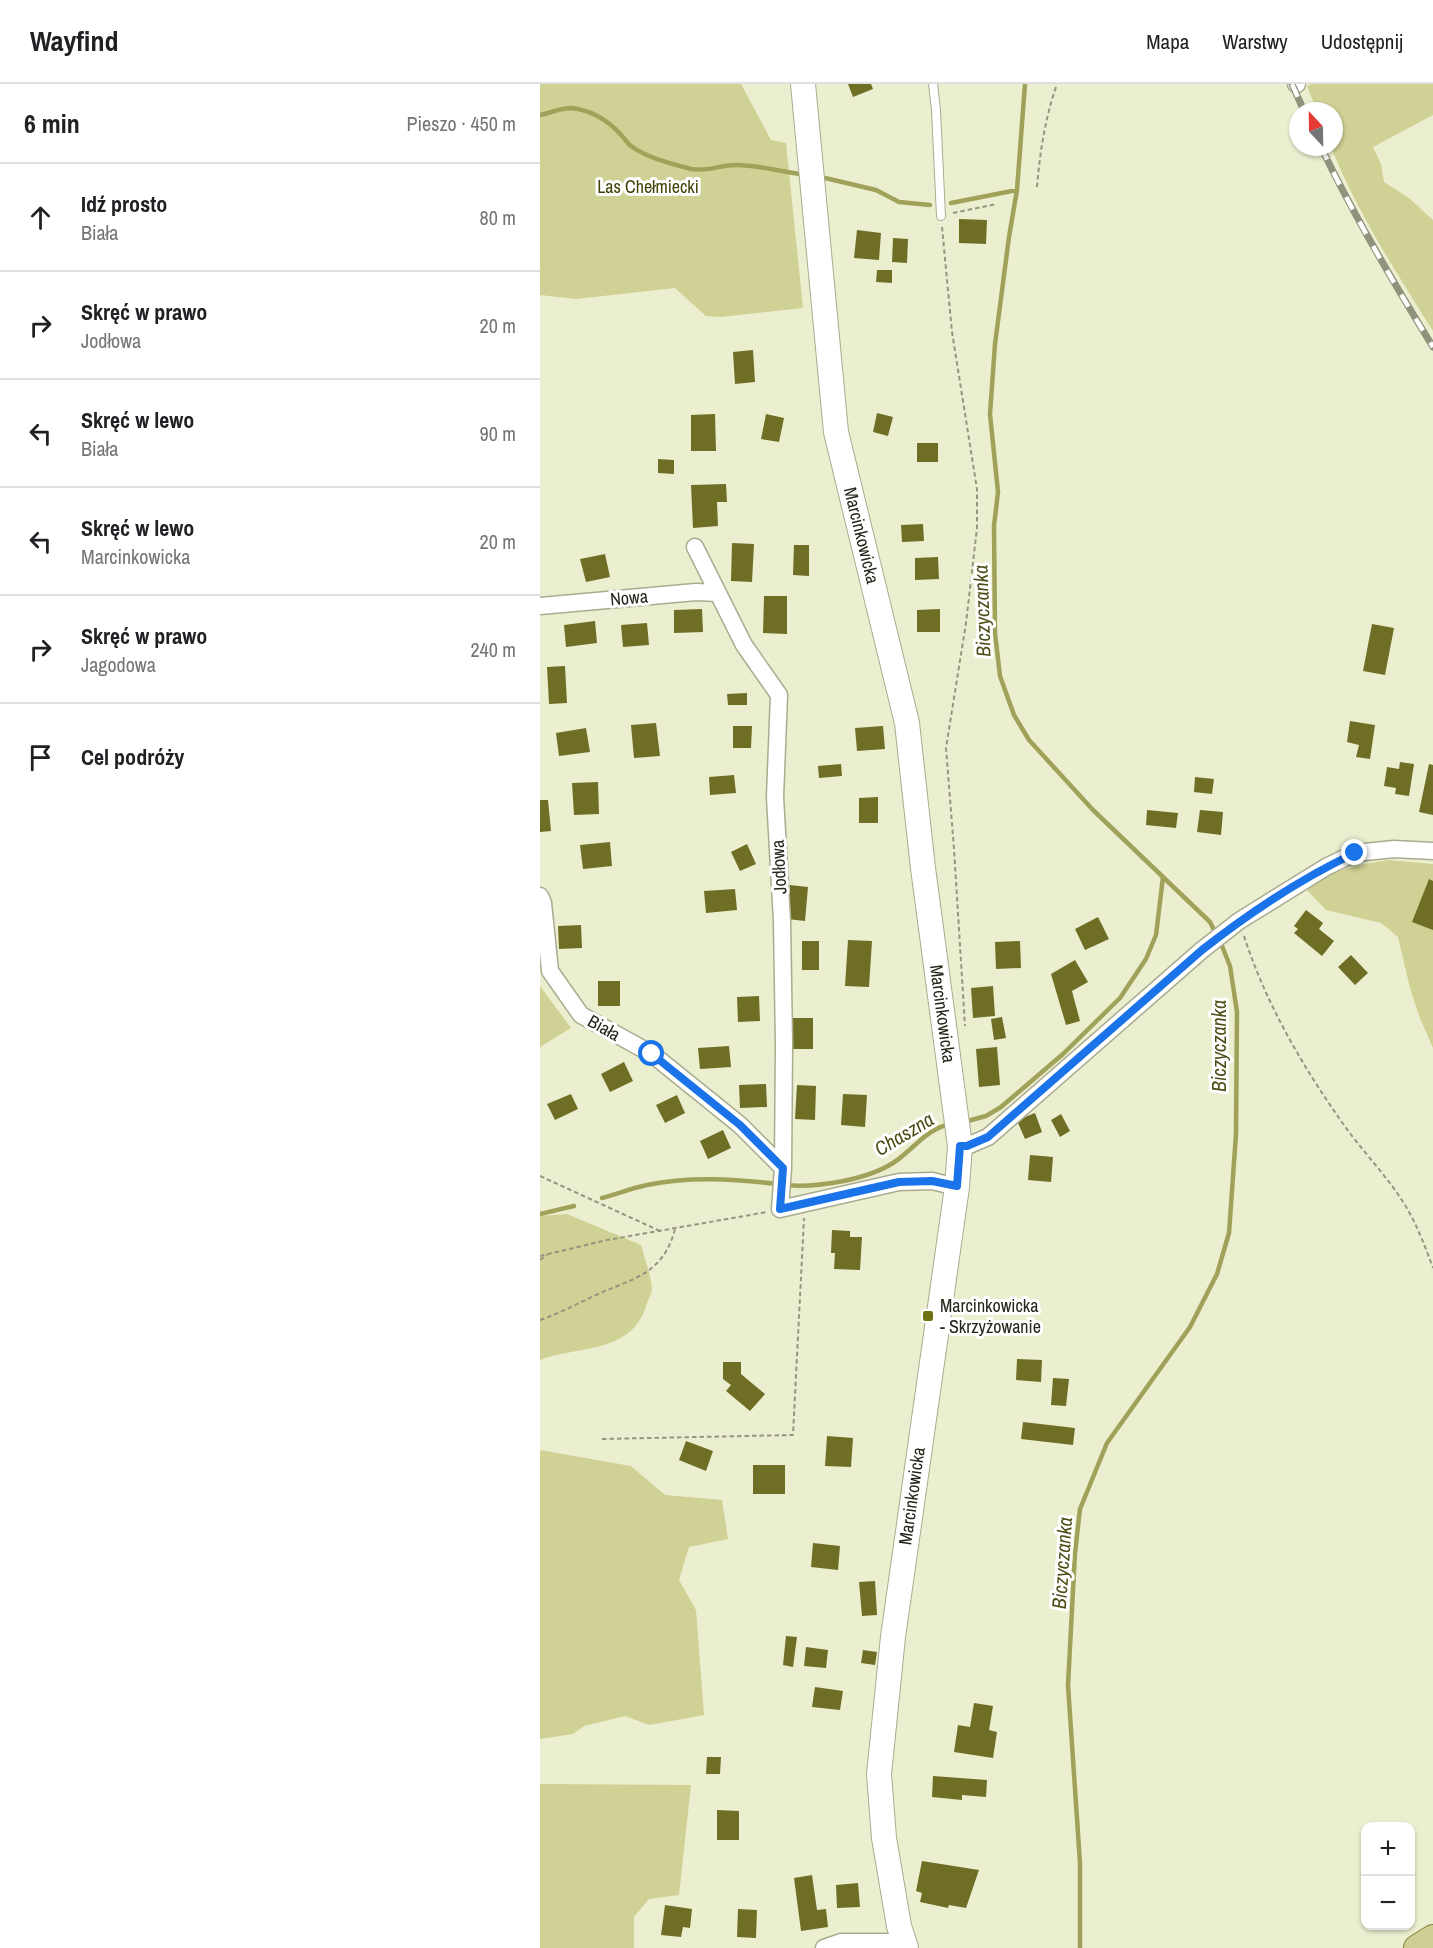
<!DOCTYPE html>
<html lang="pl">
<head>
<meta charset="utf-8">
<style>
	:root { --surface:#fff; --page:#f6f6f6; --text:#202124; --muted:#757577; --line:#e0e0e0 }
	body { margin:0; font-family:"Archivo Narrow",sans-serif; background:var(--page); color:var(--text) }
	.controls { position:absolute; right:18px; bottom:18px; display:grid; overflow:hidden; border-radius:12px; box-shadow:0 2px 4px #0004 }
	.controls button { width:54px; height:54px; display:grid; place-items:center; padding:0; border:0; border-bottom:2px solid var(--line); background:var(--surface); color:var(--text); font:30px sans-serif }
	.compass { position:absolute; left:749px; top:18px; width:54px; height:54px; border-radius:50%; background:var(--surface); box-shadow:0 2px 4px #0004; rotate:338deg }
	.stop { position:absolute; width:18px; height:18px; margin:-14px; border:4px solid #1a73e8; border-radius:50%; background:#fff }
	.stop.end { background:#1a73e8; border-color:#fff; box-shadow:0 2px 6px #0008 }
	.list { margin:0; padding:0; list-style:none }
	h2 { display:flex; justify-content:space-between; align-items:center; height:78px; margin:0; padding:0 24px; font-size:26px }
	h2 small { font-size:20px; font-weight:400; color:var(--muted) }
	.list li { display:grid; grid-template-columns:39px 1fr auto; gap:18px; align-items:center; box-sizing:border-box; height:108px; padding:0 24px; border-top:2px solid var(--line) }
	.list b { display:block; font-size:22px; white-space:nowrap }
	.list p { margin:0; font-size:20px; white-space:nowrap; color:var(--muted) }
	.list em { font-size:20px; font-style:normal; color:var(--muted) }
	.icon { flex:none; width:33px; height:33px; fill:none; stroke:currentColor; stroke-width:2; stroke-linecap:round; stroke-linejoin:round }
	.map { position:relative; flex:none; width:893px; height:1864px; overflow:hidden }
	header { display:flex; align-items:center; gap:36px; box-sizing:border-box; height:84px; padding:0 30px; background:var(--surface); border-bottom:2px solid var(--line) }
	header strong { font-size:28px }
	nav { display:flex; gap:33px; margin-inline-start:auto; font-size:21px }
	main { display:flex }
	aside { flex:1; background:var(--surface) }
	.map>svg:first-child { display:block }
	.green { fill:#d0d194 }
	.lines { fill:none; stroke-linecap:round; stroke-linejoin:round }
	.stream { stroke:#a1a25a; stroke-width:4.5 }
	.building { fill:#6e6f25 }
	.lane-casing { stroke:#aaac8f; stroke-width:10 }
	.street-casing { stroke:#aaac8f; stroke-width:19 }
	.secondary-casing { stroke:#aaac8f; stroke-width:26 }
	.primary-casing { stroke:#7f7f3b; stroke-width:28 }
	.path { stroke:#959680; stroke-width:2; stroke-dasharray:4.5 3; stroke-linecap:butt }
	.lane { stroke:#fff; stroke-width:8 }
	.street { stroke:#fff; stroke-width:16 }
	.secondary { stroke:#fff; stroke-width:24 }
	.primary { stroke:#cfcf94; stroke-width:26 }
	.rail-casing { stroke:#90927c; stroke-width:7 }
	.rail { stroke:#fff; stroke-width:4.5; stroke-dasharray:14; stroke-linecap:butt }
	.route { stroke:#1a73e8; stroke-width:8 }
	.poi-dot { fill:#727115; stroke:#fff; stroke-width:2 }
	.labels { text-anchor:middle; stroke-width:6; stroke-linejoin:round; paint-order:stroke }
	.park-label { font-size:18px; fill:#424208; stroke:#fff }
	.street-label { font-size:18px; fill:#25261a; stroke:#fff }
	.poi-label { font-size:18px; fill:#25261a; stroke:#fff; text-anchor:start }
	.water-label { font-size:20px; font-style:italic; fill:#4d4d16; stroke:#fff }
</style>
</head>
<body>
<header>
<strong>Wayfind</strong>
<nav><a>Mapa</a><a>Warstwy</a><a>Udostępnij</a></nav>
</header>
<main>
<aside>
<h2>6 min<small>Pieszo · 450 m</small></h2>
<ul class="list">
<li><svg class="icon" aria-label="ahead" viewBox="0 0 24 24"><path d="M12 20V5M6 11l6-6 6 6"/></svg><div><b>Idź prosto</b><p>Biała</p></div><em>80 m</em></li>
<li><svg class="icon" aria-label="right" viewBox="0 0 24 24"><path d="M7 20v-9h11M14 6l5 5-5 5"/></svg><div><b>Skręć w prawo</b><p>Jodłowa</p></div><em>20 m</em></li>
<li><svg class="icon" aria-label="left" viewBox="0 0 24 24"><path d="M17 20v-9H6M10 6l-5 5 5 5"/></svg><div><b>Skręć w lewo</b><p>Biała</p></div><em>90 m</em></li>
<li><svg class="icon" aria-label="left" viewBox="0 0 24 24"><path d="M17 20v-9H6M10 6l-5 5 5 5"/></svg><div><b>Skręć w lewo</b><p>Marcinkowicka</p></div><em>20 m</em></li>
<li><svg class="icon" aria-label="right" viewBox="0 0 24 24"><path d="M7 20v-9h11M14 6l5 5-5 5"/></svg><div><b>Skręć w prawo</b><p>Jagodowa</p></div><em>240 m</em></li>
<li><svg class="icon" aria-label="arrive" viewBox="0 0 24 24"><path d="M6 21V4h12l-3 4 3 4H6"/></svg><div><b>Cel podróży</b></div></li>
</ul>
</aside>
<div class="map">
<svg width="893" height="1864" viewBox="0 0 893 1864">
	<rect width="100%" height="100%" fill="#eceed0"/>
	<path class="green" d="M 0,0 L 201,0 L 231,56 L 246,59 L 263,224 L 180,233 L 166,232 L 135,204 L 36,215 L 0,211 Z
		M 772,0 L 893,0 L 893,31 L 833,63 L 841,80 L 844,98 L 869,114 L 893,136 L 893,247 C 856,188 817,128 791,63 L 794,63 L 794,27 L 777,27 L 767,2 Z
		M 848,776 L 893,780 L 893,964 L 879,932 L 870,904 L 858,853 L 841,839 L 786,826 L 767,806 C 789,785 820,781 848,776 Z
		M 0,902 L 31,944 L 0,963 Z
		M 27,1130 L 101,1161 C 104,1172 112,1195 112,1206 C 111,1211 107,1218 106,1223 C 89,1271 38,1261 0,1276 L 0,1132 Z
		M 0,1366 L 91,1382 L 125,1411 L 182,1416 L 188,1455 L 149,1463 L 139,1496 L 156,1526 L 164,1631 L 109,1641 L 85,1632 L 44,1642 L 33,1650 L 0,1655 Z
		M 0,1700 L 151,1701 L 139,1811 L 109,1815 L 94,1833 L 94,1864 L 0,1864 Z"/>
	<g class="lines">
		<path class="stream" d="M 485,0 L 477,106 L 469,153 L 455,260 L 450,330 L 458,408 L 454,442 L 455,549 L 460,592 L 474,631 L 489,656 L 553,726 L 670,838 L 676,850
			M 0,31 C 10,29 21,24 31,24 C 51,26 69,37 82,52 C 85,55 88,60 91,62 C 107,74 132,80 151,85 C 166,88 181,81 196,81 C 217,81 238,87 259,90
			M 285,94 L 336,106 L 359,118 L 390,121
			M 411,119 L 477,106
			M 424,1038 L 446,1032 L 461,1023 L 523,970 L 580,914 L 606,875 L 616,851 L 623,793
			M 245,1101 C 277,1104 326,1096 353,1079 C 372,1067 386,1045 410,1040
			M 62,1114 C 77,1110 92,1104 107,1101 C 150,1092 194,1095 237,1100
			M 0,1130 L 34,1122
			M 540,1864 L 540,1779 L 528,1601 L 535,1469 L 540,1425 L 567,1359 L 650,1243 L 677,1190 L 689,1149 L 696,1050 L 697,928 L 690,882 L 680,857"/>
	</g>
	<path class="building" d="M 308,0 L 331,0 L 333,5 L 313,13 Z
		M 419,135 L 447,136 L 446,160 L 419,159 Z
		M 317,146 L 341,149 L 339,176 L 314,174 Z
		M 353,154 L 368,155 L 367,179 L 352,178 Z
		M 337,186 L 352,186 L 352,199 L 336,198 Z
		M 213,266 L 215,298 L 195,300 L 193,268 Z
		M 337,329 L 353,333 L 348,352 L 333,348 Z
		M 175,330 L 176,367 L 151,367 L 151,331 Z
		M 226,330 L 244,334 L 239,358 L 221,355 Z
		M 377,359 L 398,359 L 398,378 L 377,378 Z
		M 118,375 L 134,376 L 134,390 L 118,389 Z
		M 186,400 L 187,418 L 177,418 L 178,442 L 153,444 L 151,401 Z
		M 383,440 L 384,457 L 362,458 L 361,441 Z
		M 192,459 L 214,460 L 212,498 L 191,497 Z
		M 254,461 L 269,461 L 269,492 L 253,491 Z
		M 65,470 L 70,493 L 46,498 L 40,475 Z
		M 398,473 L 399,495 L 375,496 L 375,474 Z
		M 224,512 L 247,512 L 247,550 L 223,549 Z
		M 162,525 L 163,548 L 134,549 L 134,526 Z
		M 400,525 L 400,548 L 377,548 L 377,526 Z
		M 55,537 L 57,559 L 26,563 L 24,541 Z
		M 107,539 L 109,561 L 83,563 L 81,541 Z
		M 832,540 L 854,544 L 845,591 L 823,587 Z
		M 25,582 L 27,619 L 9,620 L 7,583 Z
		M 207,609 L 207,621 L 188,621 L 187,610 Z
		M 810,637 L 835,641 L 830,675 L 816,673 L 819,661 L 807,658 Z
		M 116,639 L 120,672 L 94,674 L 91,641 Z
		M 193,642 L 212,642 L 211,664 L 193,664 Z
		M 343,642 L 345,665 L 317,667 L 315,644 Z
		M 46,644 L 50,668 L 19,672 L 16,649 Z
		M 860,678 L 874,680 L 869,712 L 855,710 L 856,704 L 844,702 L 847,683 L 859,685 Z
		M 301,680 L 302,692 L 279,694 L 278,682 Z
		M 889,680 L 893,681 L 893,731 L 879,728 Z
		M 194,691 L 196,709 L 170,711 L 169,693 Z
		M 655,693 L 674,695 L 672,710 L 654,708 Z
		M 58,698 L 59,730 L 34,731 L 32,699 Z
		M 338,713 L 338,739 L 319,739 L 319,714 Z
		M 0,716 L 8,716 L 11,747 L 0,748 Z
		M 607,726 L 638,729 L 636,744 L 606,741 Z
		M 660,726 L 683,728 L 681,751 L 657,748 Z
		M 70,758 L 72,782 L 43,785 L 40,761 Z
		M 207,760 L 216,780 L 200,787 L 191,768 Z
		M 889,795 L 893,797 L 893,846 L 872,838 Z
		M 250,801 L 268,803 L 265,837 L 247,835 Z
		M 195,805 L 197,826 L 166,829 L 164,807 Z
		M 766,826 L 783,839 L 779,845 L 794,857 L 782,872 L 754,849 L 758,845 L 754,842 Z
		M 558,833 L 569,855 L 545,866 L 535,845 Z
		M 41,841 L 42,864 L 19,865 L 18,842 Z
		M 308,856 L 332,857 L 329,903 L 305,902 Z
		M 262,857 L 279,857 L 279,886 L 262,886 Z
		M 480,857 L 481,884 L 456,885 L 455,858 Z
		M 811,871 L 828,889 L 815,901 L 798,883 Z
		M 535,876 L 548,898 L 532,907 L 540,937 L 526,941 L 511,890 Z
		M 58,897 L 80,897 L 80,922 L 58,922 Z
		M 453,902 L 455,932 L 433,934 L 431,904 Z
		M 219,912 L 220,937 L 198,938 L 197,913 Z
		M 462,933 L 466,954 L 454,956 L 451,935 Z
		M 250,934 L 273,934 L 273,965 L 250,965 Z
		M 189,962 L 191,983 L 160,985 L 158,964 Z
		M 457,963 L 460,1001 L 439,1003 L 436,965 Z
		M 84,978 L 93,997 L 70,1008 L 61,990 Z
		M 226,1000 L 227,1023 L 200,1024 L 199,1001 Z
		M 257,1001 L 276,1002 L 275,1036 L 255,1035 Z
		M 31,1010 L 38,1025 L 15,1036 L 7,1020 Z
		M 303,1010 L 327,1011 L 325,1043 L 301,1041 Z
		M 137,1011 L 145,1029 L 125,1039 L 116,1021 Z
		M 495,1029 L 502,1048 L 485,1055 L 478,1039 L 485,1033 Z
		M 521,1030 L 530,1047 L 520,1053 L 511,1036 Z
		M 183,1046 L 191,1064 L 168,1075 L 160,1057 Z
		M 490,1071 L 513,1073 L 511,1098 L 488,1096 Z
		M 292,1146 L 310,1147 L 310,1153 L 322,1153 L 320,1186 L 294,1185 L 295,1169 L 291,1169 Z
		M 477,1275 L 502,1276 L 501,1298 L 476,1296 Z
		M 183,1278 L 201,1278 L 201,1290 L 225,1310 L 210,1327 L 186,1307 L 191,1301 L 183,1295 Z
		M 513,1294 L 529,1295 L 526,1322 L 511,1321 Z
		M 483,1338 L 535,1344 L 533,1361 L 481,1355 Z
		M 287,1352 L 313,1354 L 311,1383 L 285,1382 Z
		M 146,1357 L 173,1367 L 166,1387 L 139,1376 Z
		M 213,1381 L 245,1381 L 245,1410 L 213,1410 Z
		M 273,1459 L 300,1462 L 298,1486 L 271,1483 Z
		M 335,1497 L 337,1531 L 322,1532 L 319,1498 Z
		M 246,1552 L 257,1553 L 253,1583 L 243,1581 Z
		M 266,1563 L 288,1566 L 286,1584 L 264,1582 Z
		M 323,1566 L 337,1568 L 335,1581 L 321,1579 Z
		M 275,1603 L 303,1607 L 300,1626 L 272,1623 Z
		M 434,1619 L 453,1622 L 449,1646 L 457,1648 L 453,1674 L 414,1668 L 418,1641 L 430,1643 Z
		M 167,1673 L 181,1673 L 180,1690 L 166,1690 Z
		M 393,1692 L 447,1696 L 446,1713 L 422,1711 L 422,1716 L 392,1713 Z
		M 177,1726 L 199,1727 L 199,1756 L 177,1756 Z
		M 382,1777 L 439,1786 L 426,1824 L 409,1821 L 408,1824 L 380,1818 L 382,1809 L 376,1807 Z
		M 272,1791 L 277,1826 L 286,1825 L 288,1843 L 261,1847 L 254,1794 Z
		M 318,1799 L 320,1823 L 297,1824 L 296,1801 Z
		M 125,1821 L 152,1825 L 150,1844 L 143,1843 L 141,1853 L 121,1851 Z
		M 198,1825 L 217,1826 L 216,1854 L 197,1853 Z"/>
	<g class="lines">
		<defs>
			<path id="lane" d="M 393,0 L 396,26 L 401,132"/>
			<path id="street" d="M 756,0 L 757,0
				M 155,463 L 204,561 L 239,611 L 235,713 L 242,837 L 244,960 L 243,1084 L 240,1125 L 359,1098 L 392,1097 L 417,1103
				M 0,522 L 156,508 L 178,509
				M 0,812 L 3,819 L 10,887 L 41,931 L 112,970 L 200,1041 L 243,1084
				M 420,1062 L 427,1062 L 448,1053 L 662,866 L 699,837 L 786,783 L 815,769 L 854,765 L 893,767
				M 284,1864 L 301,1858 L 364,1858"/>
			<g id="secondary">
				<path id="s1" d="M 263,0 L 296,348 L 367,639 L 383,784 L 420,1062 L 417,1103 L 353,1553 L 339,1690 L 344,1754 L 359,1842 L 366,1864"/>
			</g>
			<path id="primary" d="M 877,1864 L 893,1854"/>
		</defs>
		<use href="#lane" class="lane-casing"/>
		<use href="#street" class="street-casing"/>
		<use href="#secondary" class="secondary-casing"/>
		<use href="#primary" class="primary-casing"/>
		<path class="path" d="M 497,103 C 500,68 505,34 517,0
			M 413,129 L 457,120
			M 402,143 L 412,248 L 437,405 L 437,444 L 426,539 L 406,664 L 414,765 L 425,942
			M 704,852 C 725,917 760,978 799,1034 C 819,1064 846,1090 865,1121 C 877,1141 885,1162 893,1184
			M 0,1092 L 120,1147
			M 0,1172 L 67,1156 L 227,1128
			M 0,1176 L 7,1171
			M 0,1236 C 20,1229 37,1220 56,1211 C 93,1194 123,1191 135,1145
			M 62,1355 L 253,1351 L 264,1134"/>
		<use href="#lane" class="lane"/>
		<use href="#street" class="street"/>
		<use href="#secondary" class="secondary"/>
		<use href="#primary" class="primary"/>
		<defs>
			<path id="rail" d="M 752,0 L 764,27
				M 781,63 C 814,132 853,198 893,263"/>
		</defs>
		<use href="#rail" class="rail-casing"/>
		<use href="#rail" class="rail"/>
	</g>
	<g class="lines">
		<path class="route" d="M 112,970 L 200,1041 L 243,1084 L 240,1125 L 359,1098 L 392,1097 L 417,1102 L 420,1062 L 427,1062 L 448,1053 L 662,866 C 709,829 760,795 815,769"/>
	</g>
	<rect class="poi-dot" x="382" y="1226" width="12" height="12" rx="3"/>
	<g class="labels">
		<g class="park-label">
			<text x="108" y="109">Las Chełmiecki</text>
		</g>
		<g class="street-label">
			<text dy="6" stroke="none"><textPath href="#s1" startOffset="456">Marcinkowicka</textPath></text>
			<text transform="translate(89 514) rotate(-5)" y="6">Nowa</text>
			<text transform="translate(239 783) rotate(-93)" y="6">Jodłowa</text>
			<text dy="6" stroke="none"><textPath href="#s1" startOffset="942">Marcinkowicka</textPath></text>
			<text transform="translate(64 944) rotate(29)" y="6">Biała</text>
			<text transform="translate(372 1412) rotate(-82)" y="6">Marcinkowicka</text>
		</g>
		<g class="poi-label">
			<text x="400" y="1228">Marcinkowicka<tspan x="400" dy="21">- Skrzyżowanie</tspan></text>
		</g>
		<g class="water-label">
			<text transform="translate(442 527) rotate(-92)" y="7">Biczyczanka</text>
			<text transform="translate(679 962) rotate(-90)" y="7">Biczyczanka</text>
			<text transform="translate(364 1050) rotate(-31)" y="7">Chaszna</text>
			<text transform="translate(522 1479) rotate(-86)" y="7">Biczyczanka</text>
		</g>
	</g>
</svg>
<div class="controls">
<button>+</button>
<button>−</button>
</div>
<svg class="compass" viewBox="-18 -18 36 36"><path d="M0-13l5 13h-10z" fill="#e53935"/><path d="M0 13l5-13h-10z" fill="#757577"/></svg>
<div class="stop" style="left:112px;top:970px"></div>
<div class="stop end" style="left:815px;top:769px"></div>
</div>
</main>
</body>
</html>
